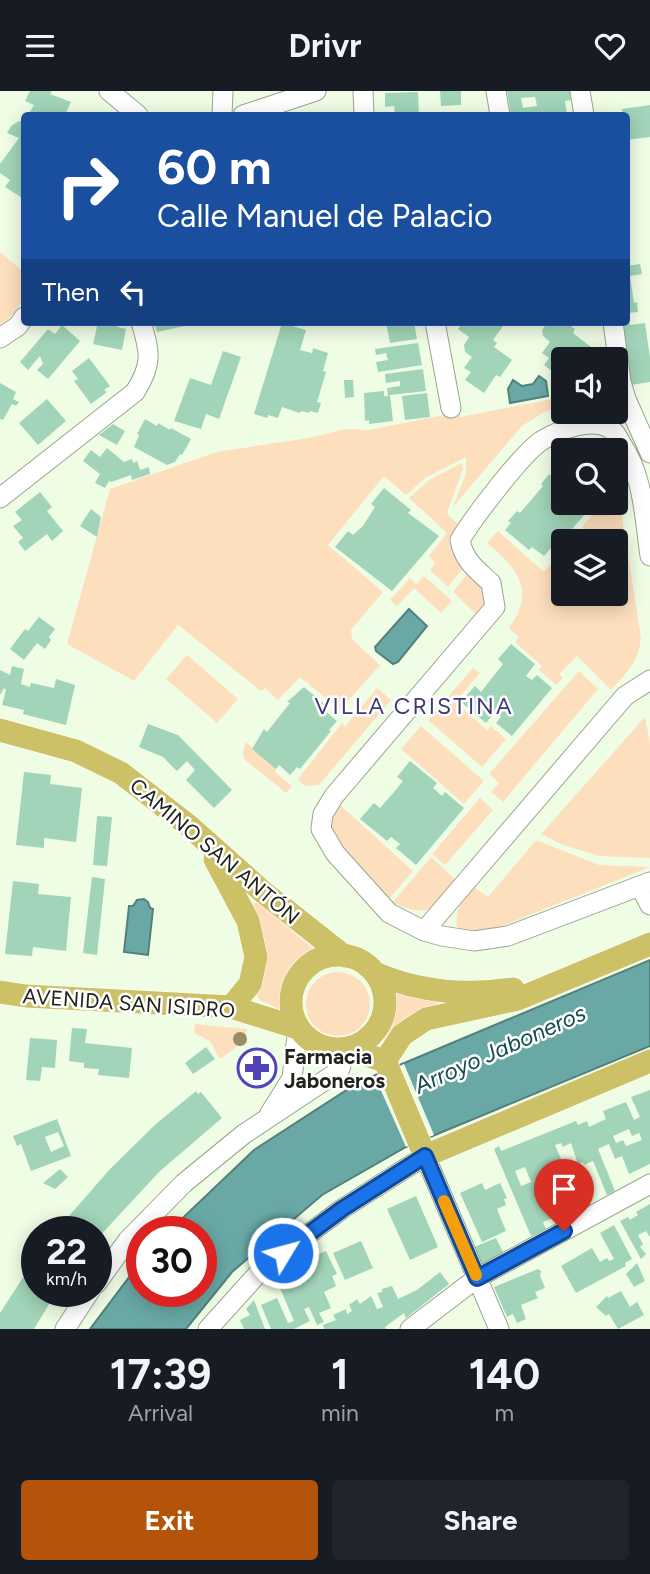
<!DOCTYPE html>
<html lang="en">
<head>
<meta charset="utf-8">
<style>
	:root { --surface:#171b24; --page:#20242c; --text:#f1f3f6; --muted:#9ea1a6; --accent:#b45309 }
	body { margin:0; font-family:Figtree,sans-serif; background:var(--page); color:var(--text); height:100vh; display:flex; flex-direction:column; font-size:26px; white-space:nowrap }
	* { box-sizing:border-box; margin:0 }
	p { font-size:23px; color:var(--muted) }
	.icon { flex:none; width:38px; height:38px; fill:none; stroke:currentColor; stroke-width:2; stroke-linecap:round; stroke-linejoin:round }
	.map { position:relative; height:1238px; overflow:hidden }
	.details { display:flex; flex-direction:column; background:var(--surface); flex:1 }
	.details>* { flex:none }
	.banner { position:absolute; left:21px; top:21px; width:609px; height:214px; border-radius:7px; box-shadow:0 4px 18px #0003; background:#1a4fa0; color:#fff; overflow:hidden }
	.buttons { position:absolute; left:551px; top:256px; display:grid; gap:14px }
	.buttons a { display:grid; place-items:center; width:77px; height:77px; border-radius:7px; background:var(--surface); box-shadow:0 4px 18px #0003; font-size:35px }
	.speed { position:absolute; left:21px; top:1125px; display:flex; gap:14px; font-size:35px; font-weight:700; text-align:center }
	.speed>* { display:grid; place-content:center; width:91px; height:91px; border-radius:50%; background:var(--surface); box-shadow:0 4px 18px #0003; line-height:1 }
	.speed small { font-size:18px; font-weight:400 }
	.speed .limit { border:10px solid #d22; background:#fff; color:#111 }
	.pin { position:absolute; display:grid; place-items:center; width:60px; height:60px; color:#fff; margin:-72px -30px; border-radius:50% 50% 50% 0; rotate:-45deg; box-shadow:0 0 7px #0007 }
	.pin .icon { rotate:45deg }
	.me { position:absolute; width:77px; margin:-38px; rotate:53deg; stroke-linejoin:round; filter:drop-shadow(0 0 5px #0008) }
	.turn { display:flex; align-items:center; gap:24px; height:147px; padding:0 21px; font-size:32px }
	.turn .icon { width:91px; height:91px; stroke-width:2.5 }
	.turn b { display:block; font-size:49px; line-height:60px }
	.then { display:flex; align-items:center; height:66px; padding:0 21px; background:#0003; gap:14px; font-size:26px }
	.eta { display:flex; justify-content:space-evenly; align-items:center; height:119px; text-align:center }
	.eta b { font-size:42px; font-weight:700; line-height:49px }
	.primary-button { display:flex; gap:14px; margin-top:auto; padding:14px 21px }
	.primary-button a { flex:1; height:80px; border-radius:7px; background:var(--accent); color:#fff; font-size:28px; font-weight:700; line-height:80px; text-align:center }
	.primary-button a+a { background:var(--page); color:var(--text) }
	header { display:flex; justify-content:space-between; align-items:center; height:91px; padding:0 21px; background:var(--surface); font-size:32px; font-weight:700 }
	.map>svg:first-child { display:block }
	.green { fill:#fddfbd }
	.water { fill:#69a8a5; stroke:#53807c; stroke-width:2 }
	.pier { fill:#f0fde5 }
	.building { fill:#a1d4b8; fill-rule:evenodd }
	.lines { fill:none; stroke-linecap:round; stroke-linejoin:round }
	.minor-casing { stroke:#99a58f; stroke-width:21 }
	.major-casing { stroke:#fff; stroke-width:24 }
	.minor { stroke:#fff; stroke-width:19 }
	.major { stroke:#cdc167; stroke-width:23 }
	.tree { fill:#998c67 }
	.route-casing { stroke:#114b97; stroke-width:18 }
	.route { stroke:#1a73e8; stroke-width:12 }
	.slow { stroke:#f59e0b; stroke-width:12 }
	.labels { text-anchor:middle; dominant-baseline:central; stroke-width:5; stroke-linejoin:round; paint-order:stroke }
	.street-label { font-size:21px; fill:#20241c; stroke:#fff }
	.poi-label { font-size:21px; font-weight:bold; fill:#20241c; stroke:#fff; text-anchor:start }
	.neighbourhood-label { font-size:23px; letter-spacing:2px; fill:#3d3a76; stroke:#fff }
	.water-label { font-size:23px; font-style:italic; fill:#134c4a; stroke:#fff }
</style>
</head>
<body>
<header><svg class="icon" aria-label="menu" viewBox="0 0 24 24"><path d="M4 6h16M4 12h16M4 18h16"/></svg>Drivr<svg class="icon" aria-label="heart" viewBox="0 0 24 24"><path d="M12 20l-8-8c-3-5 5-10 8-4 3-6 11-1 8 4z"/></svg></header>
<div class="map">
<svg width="650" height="1238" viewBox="0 0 650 1238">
	<rect width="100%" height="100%" fill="#f0fde5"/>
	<path class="green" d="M0 161 24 181C24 208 23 217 0 234Z
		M563 306V315L544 321 522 335 453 416 466 382V366L425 387 406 404 384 385 328 454 383 501 351 539 352 548 380 574 340 619 300 586 278 609 265 597 261 600 178 534 134 590 67 553 110 398 217 361 309 347 346 338 369 339 459 321 460 326Z
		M462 372 463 378 448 419V424L458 433C448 450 453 462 464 476L448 496 430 479 435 472 429 465 447 442 409 407 429 389Z
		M616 392 618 399 627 458 616 455V450H597L582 436 603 411H616Z
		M498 440 544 481 563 458 564 502H616V464L629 470 641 547C638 572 627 581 611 599L577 565 559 583 563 587 556 594 539 579 542 575 515 551 519 546 509 537C536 500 518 478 487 452Z
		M469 480 483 490 488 509 476 523 453 501Z
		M424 485 452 510 441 522 414 497 397 515 390 509 410 487 416 493Z
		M187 564 238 608 217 632 166 588Z
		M473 577 480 582 455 611 487 639 491 635 506 648 482 676 428 629Z
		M579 580 598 598 503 711 491 701 499 692 489 683Z
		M377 597 391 609 319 694 305 695 298 688 342 632 345 636Z
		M645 626 650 652V767L599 765 561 753 541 743Z
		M421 635 484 690 464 713 401 658Z
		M246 651 276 678 275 681 292 695 286 702 244 668 243 660Z
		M480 707 493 719 445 774 432 763Z
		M340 714 413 780 387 810 335 751C328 736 330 727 340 714Z
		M536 749 599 774 650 776 484 842 458 839C452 820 463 810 474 796L488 806Z
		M431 766 456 789C432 820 431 827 392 812Z
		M257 811 315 859 314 865C296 878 287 892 284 915L278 918 260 909 253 898 250 815Z
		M306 913a32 32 0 1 1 64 0a32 32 0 1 1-64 0Z
		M400 901 436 909 439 917 383 953C393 936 397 922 396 902Z
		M195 933 247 938 245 950 220 968 210 950 194 942Z"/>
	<path class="water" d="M539 285 546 290 548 305 510 312 508 298 513 289 522 295 533 293Z
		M409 518 427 535 398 571 393 573 376 560 375 556Z
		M144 808 148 811 150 817 153 818 148 864 124 861 129 815H133L137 809Z
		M650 869V955L406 1056 322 1104 232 1181 186 1238H90L142 1169V1200H201V1141H168L254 1059 359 991Z"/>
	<path class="pier" d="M404 973 434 1044 406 1056 375 986Z"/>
	<path class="building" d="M30 0H52L50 3 71 11 65 24H28L34 14 25 10Z
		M440 0H461V14L441 15Z
		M507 0H570L571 9 565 10 567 24H511ZM535 6 537 15 523 17 521 7Z
		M418 1 419 24H395L394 15 385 16V2Z
		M650 14V46L626 49V24H623L622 18Z
		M19 30 24 32V108L5 96 10 89 0 82V73L19 47 7 42 11 35Z
		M640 173 642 183 630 185 634 212 637 211 638 221 628 222 630 234 645 232 650 267V291L631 294 622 231H626V175Z
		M98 231H118V236L126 238 122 259 93 253Z
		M159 231H188L189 234 157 241 155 234 160 233Z
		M386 231H414L417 248 390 252Z
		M463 231H506L493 249 497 252 494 256 512 269 500 286 496 284 484 302 465 289 471 281 464 277 472 266 465 261 464 254 469 246 458 238Z
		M548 231H574L571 235 575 238 573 242 591 256 583 268H564L562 288 544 274 549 267 542 262 550 251 543 245 542 239Z
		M282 232 306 239 300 259 312 262 313 257 328 262 323 280 326 281 317 311 321 312 318 322 310 320 309 322 301 320 300 322 282 316 278 327 268 324 267 327 254 323Z
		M62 234 80 250 48 288 37 279 43 273 40 265 28 279 20 271 48 238 55 243Z
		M418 252 422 274 378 281 376 271 388 269 386 262 376 264 375 258Z
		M223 260 241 266 219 328 206 323 201 338 174 330 190 287 211 294Z
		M89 267 110 295 104 299 107 301 91 313 74 290 78 288 72 280Z
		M423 278 426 300 390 304 393 330 369 333V329L365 330 364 302 384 300V305H388L387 297 400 295V290L386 292 385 283Z
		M344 289H353L354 306 345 307Z
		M0 292 16 301 13 308 19 311 16 315 12 313 3 329 0 328Z
		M427 302 430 326 405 329 402 305Z
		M47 308 66 330 38 354 19 332Z
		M145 328 157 335 158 332 170 339 171 337 191 348 182 364 180 363 175 371 167 374 134 356 139 344 137 343Z
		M113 333 125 340 117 354 99 344Z
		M107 357 124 371 132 368 133 372 137 370 140 379 149 376 150 383 132 389 131 384 111 391 109 390 105 397 95 392 100 383 83 370 91 359 100 366Z
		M557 378 564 383V411H589L582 420 585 423 554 459 551 457 544 465 532 456 529 459 505 439 511 432 508 430 517 420 520 422 543 395 541 393 549 383 551 385Z
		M384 397 411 419 408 422 439 445 392 500 335 456 348 440 353 444 363 435 375 416 371 413Z
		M40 401 52 416 47 420 63 440 52 450 47 443 25 460 18 451 23 447 13 435 22 429 15 421Z
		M91 418 101 426 97 446 80 435Z
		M39 526 55 538 49 546 51 549 45 558 37 552 24 569 10 558 25 538 28 540Z
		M511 553 535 573 526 585 532 589 537 584 552 597 512 645 496 632 501 626 495 621 486 632 461 611 475 595 481 601 503 573 498 568Z
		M12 575 24 578 21 593 30 596 31 592 54 597 56 588 75 594 66 634 23 623 24 619 2 614 6 599 4 597 0 604V579L10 584Z
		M304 596 328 616 325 620 337 630 329 639 331 640 300 678 297 676 290 684 279 674 276 678 252 658 264 638 267 641 290 612 287 611Z
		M148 633 178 644 232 699 214 717 186 689 195 679 187 670 177 680 163 666 139 656Z
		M410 670 437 692 433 697 442 705 445 701 464 717 416 774 396 757 400 753 391 746 387 750 360 728 374 712 380 717 394 701 403 690 397 686Z
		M24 681 51 684 50 693 82 697 76 751 44 747V757L16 754Z
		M97 725 112 726 107 775 93 774Z
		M92 786 105 788 97 864 83 862Z
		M13 790 39 793 38 803 71 806 66 860 33 856 32 865 5 863Z
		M72 937 87 938 85 952 132 957 129 987 98 984 99 978 84 977V972L69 970Z
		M30 947 57 949 55 977 42 976 40 990 26 989Z
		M206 956 215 968 193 983 185 972Z
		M650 999V1073L629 1083 622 1065 615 1068 609 1053 598 1058 615 1100 607 1104 593 1070 584 1074 583 1071 578 1073 571 1052 563 1056 561 1052 555 1054 565 1077 538 1088 553 1121 559 1118 563 1128 557 1131 555 1126 545 1130 543 1132 546 1138 531 1145 494 1058 499 1055 501 1060 576 1030 578 1034 587 1030 589 1036 606 1028 603 1020 626 1011 634 1029 640 1026 631 1006ZM629 1038 632 1045 639 1042 642 1049 626 1055 623 1049 616 1052 613 1045ZM525 1076 531 1091 521 1095 515 1080Z
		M196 1000 198 1003 201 1001 222 1027 160 1080 96 1149V1141H55L110 1078 156 1033Z
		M57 1028 71 1065 31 1080 21 1053 17 1055 13 1045ZM58 1041 64 1055 51 1061 45 1046Z
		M60 1078 68 1086 55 1098 43 1092Z
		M482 1092 485 1099 500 1092 507 1107 504 1108 506 1114 497 1118 506 1140 482 1151 460 1102Z
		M416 1105 438 1156 410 1169 387 1118Z
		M568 1109 575 1122 565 1127 558 1114Z
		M650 1113V1146L646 1140 638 1144 643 1153 640 1156 646 1163 641 1168 620 1130 628 1126 630 1129 638 1124 636 1121Z
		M614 1134 632 1168 625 1172 626 1175 576 1202 561 1175 592 1157 600 1171 607 1167 609 1170 614 1168 600 1142Z
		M496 1147 503 1161 482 1173 474 1156Z
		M361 1150 373 1177 345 1189 333 1162Z
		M326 1160 337 1183 332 1185 336 1195 324 1201 331 1217 319 1222 324 1231 317 1234 309 1216 304 1218 310 1230 294 1238H271L261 1214 277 1207 288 1232 294 1230 277 1190 303 1180 301 1175 310 1171 309 1167Z
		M37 1165V1200H57L34 1238H0V1222Z
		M637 1172 645 1190 634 1196 626 1183Z
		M538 1178 541 1180 540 1185 545 1197 535 1201 538 1207 521 1214 526 1228 517 1232 513 1223 507 1226 494 1196Z
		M440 1181 449 1193 406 1227 404 1222 385 1236 386 1238H324L323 1234 336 1229 333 1224 346 1218 347 1223 352 1220 349 1214 357 1208 360 1213 371 1205 377 1218 383 1216 377 1202 382 1201V1198L392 1195 398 1208 417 1199Z
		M621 1200 630 1216 637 1211 644 1224 618 1238 609 1223 606 1225 596 1216 607 1205 608 1207Z
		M254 1209 265 1238H244L240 1229 250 1224 246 1218Z"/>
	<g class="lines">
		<defs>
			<path id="minor" d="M109 0 138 24
				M363 0 364 24
				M496 0 500 24
				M580 0 584 24
				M222 24 223 0
				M243 24 316 0
				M435 231 451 317
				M613 231 621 291 626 308 650 362
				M0 247 18 235 24 226
				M0 407 135 301C153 273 150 261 141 231
				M650 465C644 424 644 387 621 352 619 348 616 342 612 339 592 325 559 339 541 350 521 364 473 427 460 449 464 470 476 478 491 492L495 516 334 705 323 723 321 738 335 762 389 822 424 840 442 845 474 850 508 845 650 791
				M640 795 650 814
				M424 840 625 605 650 589
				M270 1022 292 987 298 937
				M96 1193 128 1149 184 1092 244 1043 339 980 347 958
				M65 1238 90 1200
				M208 1238 263 1177 342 1118 425 1065 499 1238
				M410 1238 477 1187 650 1093"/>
			<path id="major" d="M0 639 76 660 121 682 189 735 263 801 344 865
				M215 768 248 830 256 866 250 893 231 916
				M291 911a47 47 0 1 1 94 0a47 47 0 1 1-94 0Z
				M375 882C419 901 466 905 513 898
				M0 901 26 905 231 916 298 937
				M347 958 385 970 425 1065 650 970
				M385 970 402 944 426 928 518 908 650 853"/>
		</defs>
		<use href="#minor" class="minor-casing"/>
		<use href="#major" class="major-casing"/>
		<use href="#minor" class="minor"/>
		<use href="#major" class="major"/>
	</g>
	<circle class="tree" cx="240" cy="948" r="7"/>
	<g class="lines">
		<defs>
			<path id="route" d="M283 1162 342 1118 425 1065 477 1187 564 1140"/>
		</defs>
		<use href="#route" class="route-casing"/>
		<use href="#route" class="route"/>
		<path class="slow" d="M444 1110 476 1184"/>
	</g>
	<defs>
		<symbol id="pharmacy-ring" viewBox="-11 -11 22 22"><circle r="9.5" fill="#fff" stroke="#5243ba" stroke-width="1.5"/><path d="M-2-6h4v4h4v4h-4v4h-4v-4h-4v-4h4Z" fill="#5243ba"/></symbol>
	</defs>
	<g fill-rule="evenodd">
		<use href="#pharmacy-ring" x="235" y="955" width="44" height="44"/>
	</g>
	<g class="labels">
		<g class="street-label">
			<text transform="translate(215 760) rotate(40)">CAMINO SAN ANTÓN</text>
			<text transform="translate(129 912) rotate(4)">AVENIDA SAN ISIDRO</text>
		</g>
		<g class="poi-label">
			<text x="284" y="965">Farmacia<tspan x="284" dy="24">Jaboneros</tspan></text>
		</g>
		<g class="neighbourhood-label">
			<text x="414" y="615">VILLA CRISTINA</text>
		</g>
		<g class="water-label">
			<text transform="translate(500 958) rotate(-24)">Arroyo Jaboneros</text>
		</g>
	</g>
</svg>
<div class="buttons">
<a><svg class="icon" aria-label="sound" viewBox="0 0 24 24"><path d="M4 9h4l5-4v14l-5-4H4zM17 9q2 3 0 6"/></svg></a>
<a><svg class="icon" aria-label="search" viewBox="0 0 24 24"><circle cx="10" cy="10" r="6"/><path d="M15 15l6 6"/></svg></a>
<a><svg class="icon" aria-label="layers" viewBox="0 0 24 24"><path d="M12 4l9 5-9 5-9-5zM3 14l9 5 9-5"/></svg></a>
</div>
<div class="speed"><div>22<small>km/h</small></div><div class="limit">30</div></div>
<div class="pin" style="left:564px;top:1140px;background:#d93025"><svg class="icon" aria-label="arrive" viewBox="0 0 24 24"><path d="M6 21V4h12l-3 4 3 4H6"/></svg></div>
<svg class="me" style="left:283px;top:1162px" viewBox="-20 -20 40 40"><circle r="17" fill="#1a73e8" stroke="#fff" stroke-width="3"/><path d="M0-11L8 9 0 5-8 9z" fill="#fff"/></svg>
<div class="banner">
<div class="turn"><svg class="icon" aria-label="right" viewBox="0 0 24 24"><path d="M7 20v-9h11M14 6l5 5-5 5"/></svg><div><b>60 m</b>Calle Manuel de Palacio</div></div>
<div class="then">Then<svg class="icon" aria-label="left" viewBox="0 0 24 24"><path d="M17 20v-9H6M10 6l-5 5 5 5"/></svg></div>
</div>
</div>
<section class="details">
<div class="eta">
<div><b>17:39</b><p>Arrival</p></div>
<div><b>1</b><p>min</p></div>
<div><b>140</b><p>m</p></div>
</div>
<div class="primary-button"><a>Exit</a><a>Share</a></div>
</section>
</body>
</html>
